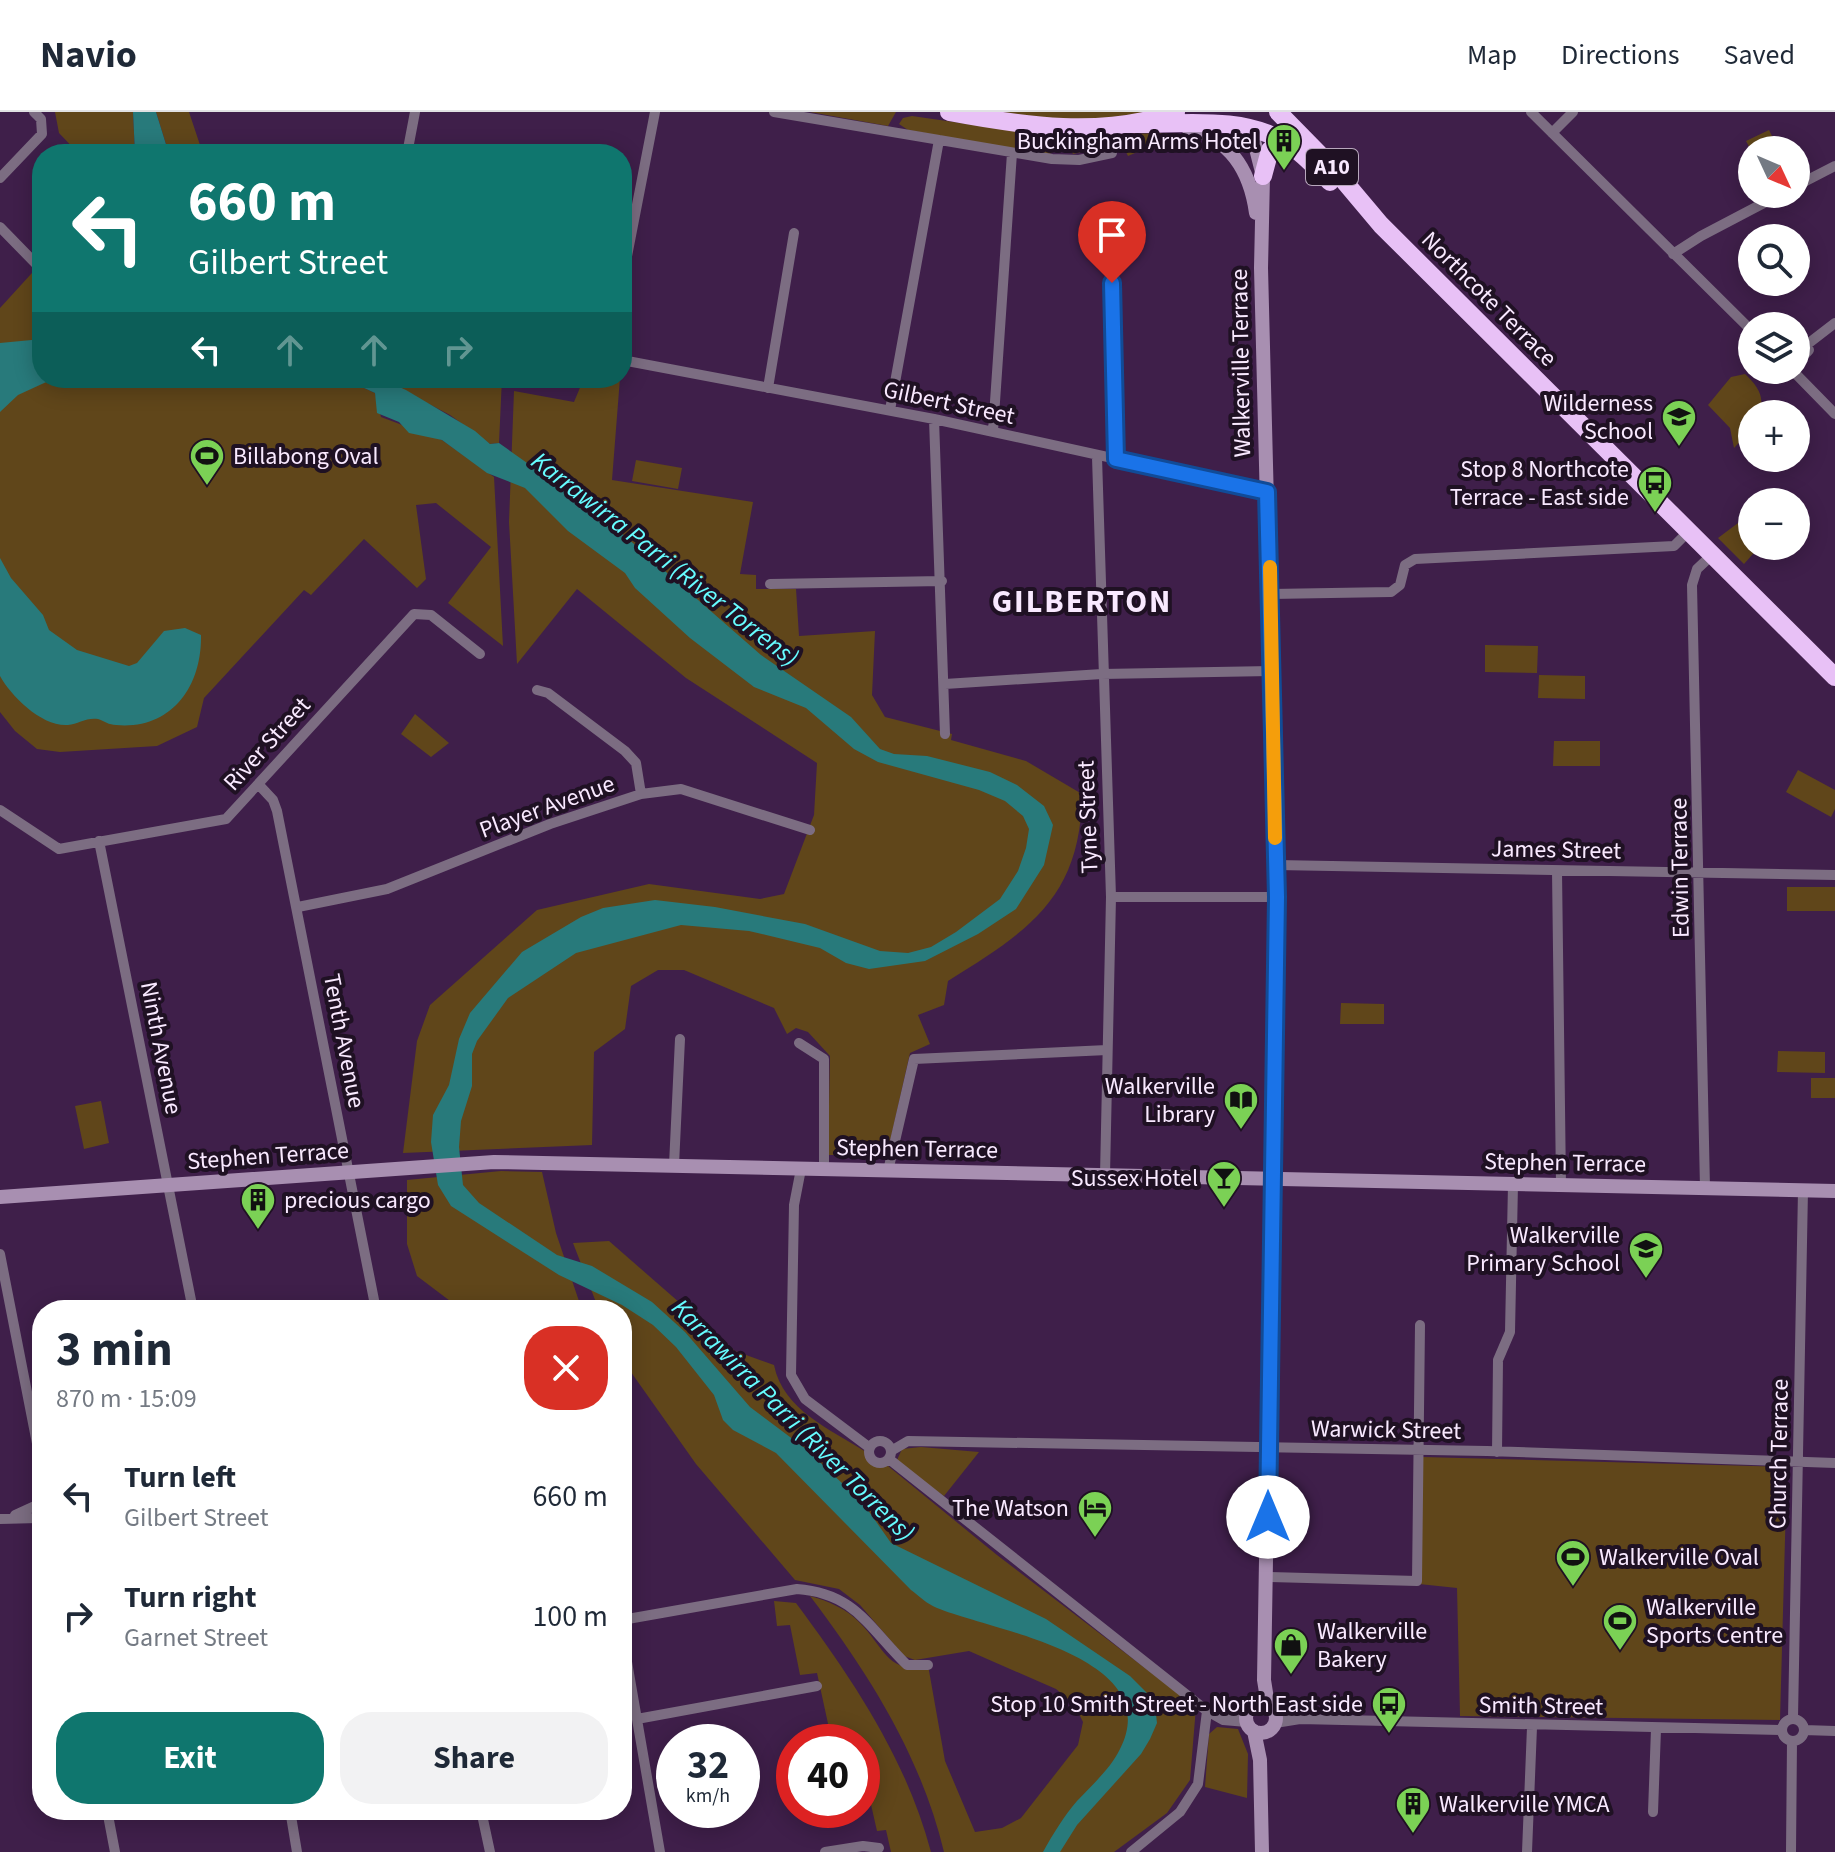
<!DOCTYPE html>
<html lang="en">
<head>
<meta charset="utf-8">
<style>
	:root { --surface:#fff; --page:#f2f2f3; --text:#1f2937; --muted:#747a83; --line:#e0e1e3; --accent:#0f766e }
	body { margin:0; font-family:"Source Sans 3",sans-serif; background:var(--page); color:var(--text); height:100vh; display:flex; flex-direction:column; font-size:30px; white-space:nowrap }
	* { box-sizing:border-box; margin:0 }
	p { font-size:26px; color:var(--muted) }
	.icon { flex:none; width:44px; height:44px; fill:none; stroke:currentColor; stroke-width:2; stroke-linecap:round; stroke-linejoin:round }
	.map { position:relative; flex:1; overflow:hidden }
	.drawer { position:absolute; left:32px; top:1188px; width:600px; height:520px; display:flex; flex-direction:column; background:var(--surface); border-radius:32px; box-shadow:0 4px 20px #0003 }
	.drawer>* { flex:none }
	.top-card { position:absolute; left:32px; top:32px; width:600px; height:244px; border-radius:32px; box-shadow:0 4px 20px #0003; background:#0f766e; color:#fff; overflow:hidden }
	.needle { width:52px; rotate:134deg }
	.buttons { position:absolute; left:1738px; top:24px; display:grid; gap:16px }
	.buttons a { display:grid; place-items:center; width:72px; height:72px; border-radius:50%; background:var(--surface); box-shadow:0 4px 20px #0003; font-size:40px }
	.speed { position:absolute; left:656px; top:1612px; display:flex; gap:16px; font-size:40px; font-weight:700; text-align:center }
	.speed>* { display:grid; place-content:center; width:104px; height:104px; border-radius:50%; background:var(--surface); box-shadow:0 4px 20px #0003; line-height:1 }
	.speed small { font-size:20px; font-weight:400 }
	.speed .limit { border:12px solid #d22; background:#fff; color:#111 }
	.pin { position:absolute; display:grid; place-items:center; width:68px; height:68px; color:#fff; margin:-82px -34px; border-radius:50% 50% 50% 0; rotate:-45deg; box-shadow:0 0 8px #0007 }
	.pin .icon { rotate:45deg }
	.me { position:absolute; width:88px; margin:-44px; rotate:0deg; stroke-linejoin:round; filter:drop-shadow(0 0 6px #0008) }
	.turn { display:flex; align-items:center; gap:28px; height:168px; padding:0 24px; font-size:36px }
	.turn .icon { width:104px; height:104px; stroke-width:2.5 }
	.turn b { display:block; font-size:56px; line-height:68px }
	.lanes { display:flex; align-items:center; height:76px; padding:0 24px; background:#0003; justify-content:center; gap:40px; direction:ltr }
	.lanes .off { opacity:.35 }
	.round { display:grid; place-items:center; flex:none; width:84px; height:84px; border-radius:32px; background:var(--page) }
	.overview { display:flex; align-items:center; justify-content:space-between; height:136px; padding:0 24px }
	h1 { font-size:48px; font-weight:700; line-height:60px }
	.button { display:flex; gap:16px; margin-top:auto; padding:16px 24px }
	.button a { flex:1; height:92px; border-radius:32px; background:var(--accent); color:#fff; font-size:32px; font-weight:700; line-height:92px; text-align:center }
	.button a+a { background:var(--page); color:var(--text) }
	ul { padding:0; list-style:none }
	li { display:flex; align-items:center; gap:24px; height:120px; padding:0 24px }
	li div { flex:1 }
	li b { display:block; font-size:30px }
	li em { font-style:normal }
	header { display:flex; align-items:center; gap:48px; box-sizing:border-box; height:112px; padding:0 40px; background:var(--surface); border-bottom:2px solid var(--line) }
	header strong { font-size:38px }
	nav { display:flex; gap:44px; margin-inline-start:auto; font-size:28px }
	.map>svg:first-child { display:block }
	.green { fill:#60461a }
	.water { fill:#287a7b }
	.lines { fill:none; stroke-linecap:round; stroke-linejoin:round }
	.street { stroke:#7c6d82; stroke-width:10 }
	.secondary { stroke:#a88fb1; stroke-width:14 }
	.highway { stroke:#e8c1f6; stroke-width:18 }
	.route-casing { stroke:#114b97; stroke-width:20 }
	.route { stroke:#1a73e8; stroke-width:14 }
	.slow { stroke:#f59e0b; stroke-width:14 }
	.labels { text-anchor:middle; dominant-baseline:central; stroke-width:8; stroke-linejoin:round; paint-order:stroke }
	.shield { fill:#1f1123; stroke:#b8a8bd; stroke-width:2 }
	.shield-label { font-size:22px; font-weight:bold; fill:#f9e9ff }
	.poi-label { font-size:24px; fill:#f9e9ff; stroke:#1f1123; text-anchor:end }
	.street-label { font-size:24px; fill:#f9e9ff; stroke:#1f1123 }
	.water-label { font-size:26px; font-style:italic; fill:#66fcff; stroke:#1f1123 }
	.district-label { font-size:32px; font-weight:bold; letter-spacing:2px; fill:#f9e9ff; stroke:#1f1123 }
</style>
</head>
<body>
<header>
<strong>Navio</strong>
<nav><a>Map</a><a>Directions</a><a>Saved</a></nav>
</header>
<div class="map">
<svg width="1835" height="1740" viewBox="0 0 1835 1740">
	<rect width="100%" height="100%" fill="#3f1f4a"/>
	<path class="green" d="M55 0H133L135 42H79L59 21Z
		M156 0H189L203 42H169Z
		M810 0H896L888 14Z
		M999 0H1151L1077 10Z
		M912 4 1050 24 1059 36 1048 43 908 18 899 12 903 6Z
		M1769 18 1779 38 1752 40 1746 29Z
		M1174 21 1175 24 1128 44 1121 30 1073 42 1066 28 1068 23Z
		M42 150V266H342L375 281 381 305 442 328 494 365 503 534 448 491 491 435 436 391 416 393 426 467 417 476 364 427 311 483 304 478 204 586 197 615 157 634 60 640 37 637 15 619 0 600V196Z
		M1745 262C1757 273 1766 285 1759 302H1752V317L1734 336 1730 316 1708 293 1731 265Z
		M379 266H502L499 331 490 332 450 303Z
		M584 266H620L612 368 753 390 740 462 756 463V477H796L799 524 875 519 872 583 885 605 952 622 951 628 1026 649 1082 682C1081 786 1028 819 948 869L944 893 918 903 930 932 910 941 887 1043H828L830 944 808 920 796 916 787 922 774 896 684 858H658L631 874 625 917 594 940 592 1033 403 1041 417 929 430 893 537 798 649 772 760 787 784 782 814 703 817 651 686 566 577 477 517 552 509 410 514 279 574 290Z
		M636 348 682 356 678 377 632 369Z
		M1750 402 1752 434H1760L1744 452 1718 426Z
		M1485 533 1538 534 1537 561 1485 560Z
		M1539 563 1585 564V587L1538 586Z
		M415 602 449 631 431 645 401 622Z
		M1554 629H1600V654H1553Z
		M1798 658 1835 678V697L1831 705 1786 680Z
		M1787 775H1835V799H1787Z
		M1341 891 1384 892V912H1340Z
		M1778 939 1825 940V961L1777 960Z
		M1811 966H1835V986H1811Z
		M101 989 109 1031 84 1037 75 994Z
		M501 1059 542 1060 556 1121 582 1198H462L417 1164 407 1132V1068Z
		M609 1129 735 1239 774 1253C783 1298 830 1317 866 1340L874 1353 888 1354 997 1443 1196 1595 1190 1668 1167 1701 1114 1740H944C921 1644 869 1562 810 1484 828 1489 847 1497 860 1511 885 1536 887 1563 928 1553L945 1649 975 1720 1002 1716 1021 1706 1078 1633 1083 1610 1074 1592 1056 1577 969 1539 915 1548 904 1544 860 1493 839 1477 795 1468 696 1352 633 1263 622 1244V1198H599L573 1131Z
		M921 1335 979 1340 944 1384 901 1355 897 1348 902 1337Z
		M1423 1345 1787 1355 1780 1608 1460 1604 1457 1476 1419 1472Z
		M774 1489 796 1491C853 1568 906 1646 931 1740H891L886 1718 877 1719 862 1653V1630H832L817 1561 800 1563 790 1513 777 1514Z
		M1217 1615 1238 1617 1248 1642 1247 1686 1205 1675 1209 1622Z"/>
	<path class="water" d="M133 0H156L169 42H135Z
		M42 227V266H55L18 283 0 300V231Z
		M342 266H379L406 278 475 319 490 332 499 331 602 404 761 543 851 605 880 637 894 642 927 644 990 660 1017 673 1044 694 1053 713 1044 753 1016 797 978 822 925 849 869 857 846 851 820 836 749 819 681 813 576 841 508 886 477 929 472 942V974L461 1009 459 1035 463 1073 479 1091 557 1143 592 1154 652 1190 685 1220 750 1295 806 1337 863 1391 891 1431 1046 1507 1130 1564 1146 1580 1155 1594 1157 1611 1150 1627 1141 1642 1077 1713 1060 1740H1043C1053 1722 1064 1704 1077 1689 1092 1673 1111 1656 1120 1637 1167 1544 990 1518 937 1496 927 1492 919 1484 911 1478L776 1341 733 1318 723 1308 714 1283 676 1235 653 1213 622 1193 559 1163 451 1094 438 1073 431 1030 433 1003 449 973 459 927 470 901 522 840 581 805 603 796 655 788 715 795 805 812 880 839 908 841 931 835 956 820 1000 787 1018 759 1026 736 1029 717 1023 704 1005 689 979 678 878 650 854 637 806 596 754 575 690 526 635 476 625 461 568 419 525 376 487 361 442 328 409 321 399 310 377 301 375 281Z
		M0 446 11 466 43 503 49 518 77 538 129 554 137 551 164 519 185 516 201 523C202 575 171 618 116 613 109 613 104 609 98 607 87 605 78 612 68 613 42 615 11 584 0 564Z"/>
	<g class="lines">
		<path class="street" d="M774 0 1052 47 1079 48 1112 41
			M1531 0 1752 219
			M1552 21 1573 0
			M269 42V38
			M407 42 415 0
			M0 66 42 22 41 7 34 0
			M1796 74 1835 54
			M0 115 38 154
			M1112 141 1116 347
			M1673 142 1701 124 1781 82
			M622 170 655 0
			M1796 241 1835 211
			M622 248 934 307 1267 380
			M1796 252 1809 238
			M1792 258 1835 302
			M768 276 794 121
			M890 298 939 28
			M934 307 945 622
			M993 319 1012 41
			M1097 345 1111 785 1105 1063
			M770 472 942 469
			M1271 482 1391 480 1400 473 1405 453 1415 447 1674 434 1689 419
			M945 572 1102 562 1271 559
			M537 578 548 581 625 639 636 651 641 682
			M259 673 273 688 277 699 376 1198
			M0 698 59 737 226 707 414 502 431 503 480 542
			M99 729 193 1198
			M1276 753 1835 763
			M1557 759 1561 1073
			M1111 785H1277
			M298 795 387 777 550 712 641 682 681 677 810 718
			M799 931 824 947V1057
			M674 1053 680 927
			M801 1057 794 1093 791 1263 805 1287 870 1336
			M888 1059 914 947 1107 938
			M1705 1076 1692 473 1697 457 1713 442
			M0 1142 42 1357V1377
			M869 1340a11 11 0 1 1 22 0a11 11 0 1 1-22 0Z
			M891 1339 908 1329 1487 1339 1835 1351
			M1497 1340 1498 1248 1510 1220 1513 1072
			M889 1347 1207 1599 1223 1608 1247 1610
			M15 1403 39 1392
			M0 1407 39 1406
			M1266 1465 1417 1469 1420 1213
			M622 1508 797 1477C855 1481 869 1516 907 1553H928
			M622 1521 660 1740
			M1275 1600 1294 1606
			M1229 1606 1248 1600
			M1793 1606 1803 1078
			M1782 1618a11 11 0 1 1 22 0a11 11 0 1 1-22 0Z
			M637 1607 817 1574
			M1275 1611 1300 1607 1781 1618
			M1804 1618 1835 1619
			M107 1698 115 1740
			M290 1698 297 1740
			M481 1698 490 1740
			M1653 1700 1656 1617
			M825 1740 863 1734 879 1736
			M1131 1740 1180 1700 1198 1672 1207 1599
			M1527 1740 1532 1615
			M1791 1740 1792 1629"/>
		<path class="secondary" d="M1187 15C1230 27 1250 58 1256 101
			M1251 17 1263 64 1261 156 1277 785 1264 1568 1268 1593
			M0 1085 494 1050 1835 1079
			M1246 1606a15 15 0 1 1 30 0a15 15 0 1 1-30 0Z
			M1254 1619 1260 1648 1262 1740"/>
		<path class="highway" d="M949 0C1023 14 1103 26 1176 0
			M1278 0 1333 56 1381 113 1835 565
			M1128 12C1179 13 1243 2 1288 32 1304 42 1317 57 1330 70
			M1263 64 1270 38 1289 32"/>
	</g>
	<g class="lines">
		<defs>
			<path id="route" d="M1112 171 1116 347 1267 380 1277 785 1268 1405"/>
		</defs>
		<use href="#route" class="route-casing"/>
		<use href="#route" class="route"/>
		<path class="slow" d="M1270 455 1275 726"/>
	</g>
	<defs>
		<symbol id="building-pin" viewBox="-11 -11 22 30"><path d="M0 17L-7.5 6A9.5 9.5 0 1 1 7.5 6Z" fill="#7bd155" stroke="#1f1123"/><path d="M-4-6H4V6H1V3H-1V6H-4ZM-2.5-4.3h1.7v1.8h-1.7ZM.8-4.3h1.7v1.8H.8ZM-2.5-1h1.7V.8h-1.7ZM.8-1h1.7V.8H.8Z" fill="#111"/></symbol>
		<symbol id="school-pin" viewBox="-11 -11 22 30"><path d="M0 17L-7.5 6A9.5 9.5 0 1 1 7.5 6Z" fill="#7bd155" stroke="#1f1123"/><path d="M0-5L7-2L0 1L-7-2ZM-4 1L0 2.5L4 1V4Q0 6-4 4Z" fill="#111"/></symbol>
		<symbol id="stadium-pin" viewBox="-11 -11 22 30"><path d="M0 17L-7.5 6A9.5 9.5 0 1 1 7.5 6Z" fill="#7bd155" stroke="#1f1123"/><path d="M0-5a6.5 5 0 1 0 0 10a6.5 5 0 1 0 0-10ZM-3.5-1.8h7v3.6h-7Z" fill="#111"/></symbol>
		<symbol id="bus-pin" viewBox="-11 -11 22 30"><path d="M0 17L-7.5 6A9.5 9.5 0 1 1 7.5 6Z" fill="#7bd155" stroke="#1f1123"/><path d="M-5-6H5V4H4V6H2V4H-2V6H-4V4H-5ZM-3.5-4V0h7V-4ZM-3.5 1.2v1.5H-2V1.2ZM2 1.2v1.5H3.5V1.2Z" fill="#111"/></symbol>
		<symbol id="library-pin" viewBox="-11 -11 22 30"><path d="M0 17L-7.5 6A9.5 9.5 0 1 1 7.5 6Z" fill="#7bd155" stroke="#1f1123"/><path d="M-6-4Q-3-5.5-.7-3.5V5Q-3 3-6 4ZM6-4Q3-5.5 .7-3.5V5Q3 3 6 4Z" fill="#111"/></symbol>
		<symbol id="bar-pin" viewBox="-11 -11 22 30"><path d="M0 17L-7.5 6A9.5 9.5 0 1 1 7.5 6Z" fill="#7bd155" stroke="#1f1123"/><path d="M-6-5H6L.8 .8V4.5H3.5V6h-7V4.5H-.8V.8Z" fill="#111"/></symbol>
		<symbol id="hotel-pin" viewBox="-11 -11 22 30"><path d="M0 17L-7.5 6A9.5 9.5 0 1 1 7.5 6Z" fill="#7bd155" stroke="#1f1123"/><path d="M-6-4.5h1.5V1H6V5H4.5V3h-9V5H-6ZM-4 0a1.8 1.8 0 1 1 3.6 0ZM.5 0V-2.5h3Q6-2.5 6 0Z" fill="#111"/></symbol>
		<symbol id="shop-pin" viewBox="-11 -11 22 30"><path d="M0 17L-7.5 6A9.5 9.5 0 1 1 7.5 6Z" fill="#7bd155" stroke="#1f1123"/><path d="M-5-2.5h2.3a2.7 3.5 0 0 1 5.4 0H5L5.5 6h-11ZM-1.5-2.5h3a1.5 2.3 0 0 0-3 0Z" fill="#111"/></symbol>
	</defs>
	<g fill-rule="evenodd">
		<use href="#building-pin" x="1264" y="9" width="40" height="54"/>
		<use href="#school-pin" x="1659" y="285" width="40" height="54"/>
		<use href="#stadium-pin" x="187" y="324" width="40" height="54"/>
		<use href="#bus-pin" x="1635" y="351" width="40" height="54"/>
		<use href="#library-pin" x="1221" y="968" width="40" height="54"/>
		<use href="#bar-pin" x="1204" y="1046" width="40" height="54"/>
		<use href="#building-pin" x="238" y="1068" width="40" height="54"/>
		<use href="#school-pin" x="1626" y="1117" width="40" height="54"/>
		<use href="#hotel-pin" x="1075" y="1376" width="40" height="54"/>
		<use href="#stadium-pin" x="1553" y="1425" width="40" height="54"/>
		<use href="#stadium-pin" x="1600" y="1489" width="40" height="54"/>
		<use href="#shop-pin" x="1271" y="1513" width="40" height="54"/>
		<use href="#bus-pin" x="1369" y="1572" width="40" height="54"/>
		<use href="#building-pin" x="1393" y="1672" width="40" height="54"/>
	</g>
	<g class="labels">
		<rect class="shield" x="1306" y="37" width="52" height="36" rx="6"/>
		<g class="shield-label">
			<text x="1332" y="55">A10</text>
		</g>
		<g class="poi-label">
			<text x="1258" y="29">Buckingham Arms Hotel</text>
			<text x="1653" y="291">Wilderness<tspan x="1653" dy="28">School</tspan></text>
			<text x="233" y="344" text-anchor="start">Billabong Oval</text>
			<text x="1629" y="357">Stop 8 Northcote<tspan x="1629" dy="28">Terrace - East side</tspan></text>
			<text x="1215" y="974">Walkerville<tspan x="1215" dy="28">Library</tspan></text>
			<text x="1198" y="1066">Sussex Hotel</text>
			<text x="284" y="1088" text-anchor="start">precious cargo</text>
			<text x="1620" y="1123">Walkerville<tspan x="1620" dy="28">Primary School</tspan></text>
			<text x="1069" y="1396">The Watson</text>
			<text x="1599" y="1445" text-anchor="start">Walkerville Oval</text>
			<text x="1646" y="1495" text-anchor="start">Walkerville<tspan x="1646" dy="28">Sports Centre</tspan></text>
			<text x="1317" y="1519" text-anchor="start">Walkerville<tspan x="1317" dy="28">Bakery</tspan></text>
			<text x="1363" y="1592">Stop 10 Smith Street - North East side</text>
			<text x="1439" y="1692" text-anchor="start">Walkerville YMCA</text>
		</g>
		<g class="street-label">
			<text transform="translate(1489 187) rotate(45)">Northcote Terrace</text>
			<text transform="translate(1241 251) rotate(-91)">Walkerville Terrace</text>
			<text transform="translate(949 291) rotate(12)">Gilbert Street</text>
			<text transform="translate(267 632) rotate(-48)">River Street</text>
			<text transform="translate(547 695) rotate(-20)">Player Avenue</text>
			<text transform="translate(1088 705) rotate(-92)">Tyne Street</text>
			<text transform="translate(1556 738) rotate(1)">James Street</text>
			<text transform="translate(1680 756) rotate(-91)">Edwin Terrace</text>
			<text transform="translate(344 929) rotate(79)">Tenth Avenue</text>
			<text transform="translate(161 936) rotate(79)">Ninth Avenue</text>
			<text transform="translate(917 1037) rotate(1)">Stephen Terrace</text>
			<text transform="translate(268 1044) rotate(-4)">Stephen Terrace</text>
			<text transform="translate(1565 1051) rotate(1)">Stephen Terrace</text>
			<text transform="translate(1386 1318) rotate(1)">Warwick Street</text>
			<text transform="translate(1779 1342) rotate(-89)">Church Terrace</text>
			<text transform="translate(1541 1594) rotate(1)">Smith Street</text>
		</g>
		<g class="water-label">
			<text transform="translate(665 447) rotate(38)">Karrawirra Parri (River Torrens)</text>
			<text transform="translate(793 1308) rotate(45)">Karrawirra Parri (River Torrens)</text>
		</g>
		<g class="district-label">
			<text x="1082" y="490">GILBERTON</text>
		</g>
	</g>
</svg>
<div class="buttons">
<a><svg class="needle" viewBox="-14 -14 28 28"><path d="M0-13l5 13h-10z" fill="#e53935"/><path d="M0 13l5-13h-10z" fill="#747a83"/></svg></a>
<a><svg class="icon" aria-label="search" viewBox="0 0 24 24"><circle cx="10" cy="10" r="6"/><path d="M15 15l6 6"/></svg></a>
<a><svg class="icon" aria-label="layers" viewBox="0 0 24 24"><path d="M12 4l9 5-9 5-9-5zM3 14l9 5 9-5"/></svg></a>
<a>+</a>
<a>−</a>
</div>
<div class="speed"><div>32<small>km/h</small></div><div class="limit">40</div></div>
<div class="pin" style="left:1112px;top:171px;background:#d93025"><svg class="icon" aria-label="arrive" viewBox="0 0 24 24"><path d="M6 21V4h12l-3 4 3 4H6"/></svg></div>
<svg class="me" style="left:1268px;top:1405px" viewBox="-20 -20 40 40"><circle r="19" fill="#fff"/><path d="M0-13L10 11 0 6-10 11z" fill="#1a73e8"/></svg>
<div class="top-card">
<div class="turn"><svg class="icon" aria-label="left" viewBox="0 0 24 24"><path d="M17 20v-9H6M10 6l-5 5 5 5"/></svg><div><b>660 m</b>Gilbert Street</div></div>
<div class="lanes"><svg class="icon" aria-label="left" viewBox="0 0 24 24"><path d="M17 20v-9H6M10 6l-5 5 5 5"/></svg><svg class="icon off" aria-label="ahead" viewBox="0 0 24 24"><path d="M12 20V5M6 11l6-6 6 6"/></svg><svg class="icon off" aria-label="ahead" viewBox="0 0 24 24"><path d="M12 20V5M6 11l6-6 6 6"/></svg><svg class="icon off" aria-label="right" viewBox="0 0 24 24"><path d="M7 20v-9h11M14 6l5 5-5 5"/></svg></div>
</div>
<section class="drawer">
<div class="overview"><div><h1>3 min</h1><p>870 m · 15:09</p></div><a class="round" style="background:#d93025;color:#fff"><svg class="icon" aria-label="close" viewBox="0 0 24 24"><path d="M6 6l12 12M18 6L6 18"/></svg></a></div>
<ul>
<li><svg class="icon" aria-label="left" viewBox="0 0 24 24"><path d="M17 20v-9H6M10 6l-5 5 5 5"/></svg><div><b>Turn left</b><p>Gilbert Street</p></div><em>660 m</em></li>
<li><svg class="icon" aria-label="right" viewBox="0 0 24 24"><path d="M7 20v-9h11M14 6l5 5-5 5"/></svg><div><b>Turn right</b><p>Garnet Street</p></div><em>100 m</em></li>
</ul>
<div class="button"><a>Exit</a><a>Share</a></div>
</section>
</div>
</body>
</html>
